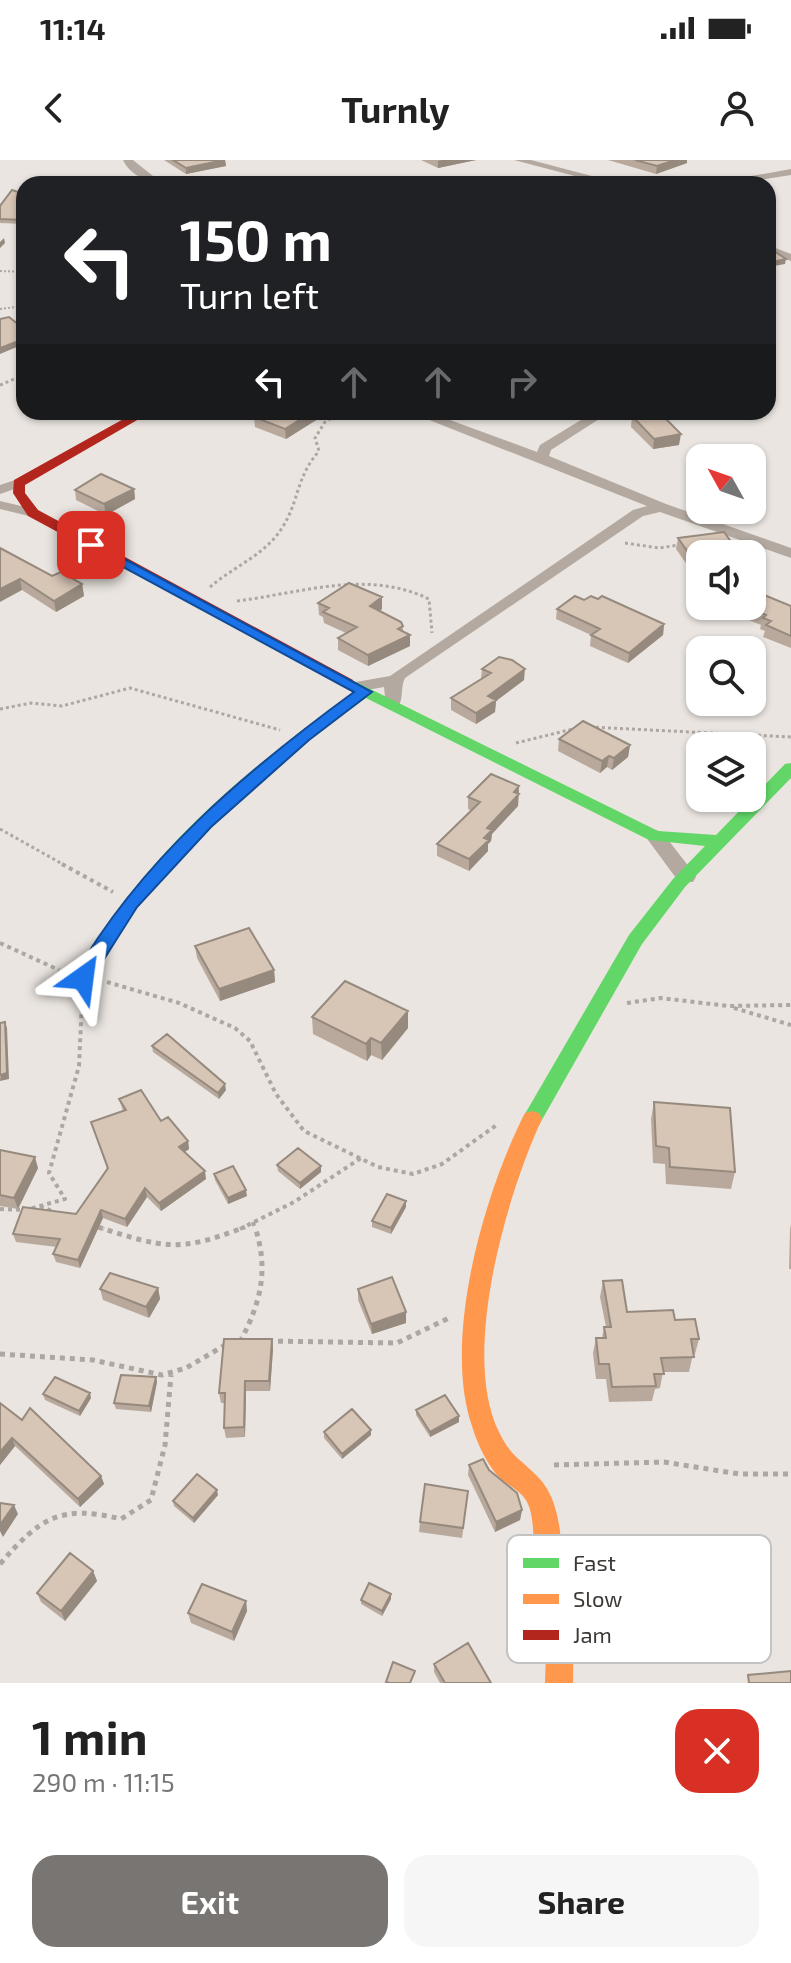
<!DOCTYPE html>
<html lang="en">
<head>
<meta charset="utf-8">
<style>
	:root { --surface:#fff; --page:#f6f6f6; --text:#222; --muted:#767676; --accent:#797572 }
	body { margin:0; font-family:"Exo 2",sans-serif; background:var(--page); color:var(--text); height:100vh; display:flex; flex-direction:column; font-size:30px; white-space:nowrap }
	* { box-sizing:border-box; margin:0 }
	p { font-size:26px; color:var(--muted) }
	.icon { flex:none; width:44px; height:44px; fill:none; stroke:currentColor; stroke-width:2; stroke-linecap:round; stroke-linejoin:round }
	.map { position:relative; height:1523px; overflow:hidden }
	.panel { display:flex; flex-direction:column; background:var(--surface); flex:1 }
	.panel>* { flex:none }
	.hud { position:absolute; left:16px; top:16px; width:760px; height:244px; border-radius:24px; box-shadow:0 2px 6px #0004; background:#202124; color:#fff; overflow:hidden }
	.needle { width:52px; rotate:310deg }
	.controls { position:absolute; left:686px; top:284px; display:grid; gap:16px }
	.controls a { display:grid; place-items:center; width:80px; height:80px; border-radius:16px; background:var(--surface); box-shadow:0 2px 6px #0004; font-size:40px }
	.pin { position:absolute; display:grid; place-items:center; width:68px; height:68px; color:#fff; margin:-34px; border-radius:16px; box-shadow:0 4px 12px #0006 }
	.me { position:absolute; width:88px; margin:-44px; rotate:31deg; stroke-linejoin:round; filter:drop-shadow(0 0 6px #0008) }
	.turn { display:flex; align-items:center; gap:28px; height:168px; padding:0 32px; font-size:36px }
	.turn .icon { width:104px; height:104px; stroke-width:2.5 }
	.turn b { display:block; font-size:56px; line-height:68px }
	.lanes { display:flex; align-items:center; height:76px; padding:0 32px; background:#0003; justify-content:center; gap:40px; direction:ltr }
	.lanes .off { opacity:.35 }
	.round { display:grid; place-items:center; flex:none; width:84px; height:84px; border-radius:24px; background:var(--page) }
	.overview { display:flex; align-items:center; justify-content:space-between; height:136px; padding:0 32px }
	h1 { font-size:48px; font-weight:700; line-height:60px }
	.action { display:flex; gap:16px; margin-top:auto; padding:16px 32px }
	.action a { flex:1; height:92px; border-radius:24px; background:var(--accent); color:#fff; font-size:32px; font-weight:700; line-height:92px; text-align:center }
	.action a+a { background:var(--page); color:var(--text) }
	.status { display:flex; justify-content:space-between; align-items:center; height:56px; padding:0 40px; background:var(--surface); direction:ltr }
	.status svg { height:22px; fill:currentColor }
	header { display:flex; justify-content:space-between; align-items:center; height:104px; padding:0 32px; background:var(--surface); font-size:36px; font-weight:700 }
	.map>svg:first-child { display:block }
	.lines { fill:none; stroke-linecap:round; stroke-linejoin:round }
	.path-far3 { stroke:#aea7a1; stroke-width:2; stroke-dasharray:2 2; stroke-linecap:butt }
	.path-far2 { stroke:#aea7a1; stroke-width:3; stroke-dasharray:3 3; stroke-linecap:butt }
	.path-far1 { stroke:#aea7a1; stroke-width:4; stroke-dasharray:4 4; stroke-linecap:butt }
	.path { stroke:#aea7a1; stroke-width:5; stroke-dasharray:5 5; stroke-linecap:butt }
	.street { fill:#b3a9a0; fill-rule:evenodd }
	.fast { fill:#63d668; fill-rule:evenodd }
	.slow { fill:#ff974d; fill-rule:evenodd }
	.jam { fill:#b3261e; fill-rule:evenodd }
	.wall { fill:#b9a99d }
	.shaded-wall { fill:#968a7f }
	.building { fill:#d7c5b6; stroke:#968a7f; stroke-width:2 }
	.route { fill:#1a73e8; stroke:#114b97; stroke-width:2 }
	.key { fill:#fff; stroke:#c4c3c3; stroke-width:2 }
	.key-label { font-size:22px; fill:#3c3836 }
</style>
</head>
<body>
<div class="status"><b>11:14</b><svg viewBox="0 0 49 12"><path d="M0 12V9h3v3zM5 12V6h3v6zM10 12V3h3v9zM15 12V0h3v12zM26 1h20v11H26zM47 4h2v5h-2z"/></svg></div>
<header><svg class="icon" aria-label="back" viewBox="0 0 24 24"><path d="M15 5l-7 7 7 7"/></svg>Turnly<svg class="icon" aria-label="person" viewBox="0 0 24 24"><circle cx="12" cy="8" r="4"/><path d="M4 21q1-7 8-7t8 7"/></svg></header>
<div class="map">
<svg width="791" height="1523" viewBox="0 0 791 1523">
	<rect width="100%" height="100%" fill="#eae5e0"/>
	<g class="lines">
		<path class="path-far3" d="M0 111 24 112
			M0 149 24 146"/>
		<path class="path-far2" d="M0 225 24 215
			M625 383 659 388 679 385
			M210 427C233 407 265 395 282 368 299 342 296 317 319 291L315 278 325 262 342 252
			M237 441C301 433 367 409 429 439L432 473
			M0 549 31 543 62 546 130 528 280 570
			M590 567 791 577
			M516 583 577 568
			M0 669 66 706"/>
		<path class="path-far1" d="M62 704 113 732
			M0 783 59 810
			M107 822 179 843 235 868 250 881 276 934 304 971 378 1007 413 1014 442 1004 498 964
			M627 843 661 838 728 846 791 845
			M734 848 791 865
			M40 1046 54 1052
			M0 1049 26 1050 65 1039 49 1013 79 906 82 841
			M253 1062 255 1069
			M96 1066 104 1069
			M240 1069 294 1042 361 998"/>
		<path class="path" d="M98 1067C164 1088 178 1093 245 1067
			M268 1181 397 1183 449 1158
			M240 1182C261 1142 269 1110 255 1067
			M0 1194 93 1200 162 1215 186 1208 227 1184
			M554 1305 664 1302 739 1314H791
			M0 1404C40 1358 60 1344 121 1359L151 1340 165 1285 171 1215"/>
		<path class="street" d="M123 0H133L163 24C149 24 129 14 123 0Z
			M514 0H531L622 24H605Z
			M791 9V15L732 24H707Z
			M768 85 791 94V101L768 92Z
			M409 252H428L537 292 540 285 594 252H610L551 290 549 296 666 344 791 388V398L660 352 643 356 405 518C400 528 404 538 398 547H386L384 527 356 532 348 527 350 523 390 516 633 350 647 346Z
			M18 319 25 323 23 326 0 334V325Z
			M0 341 38 350 40 353 33 357 0 349Z
			M655 670 662 672 693 712 696 717 693 722H679L648 680 646 676 648 672Z"/>
		<path class="fast" d="M348 518 658 671 716 675 785 604 791 603V618L685 727 642 784 539 965 532 967 525 965 522 959 629 775 673 719 705 686 649 680 366 538C279 601 196 668 131 754 115 776 103 800 90 823H76L74 818C143 695 241 613 355 532L340 523Z"/>
		<path class="slow" d="M532 951 539 953 542 959C507 1034 460 1194 499 1272 511 1297 520 1298 538 1317 560 1339 562 1380 562 1409L570 1414 574 1423 573 1523H545L548 1430C527 1418 539 1368 528 1344 522 1330 507 1326 497 1315 486 1302 477 1283 472 1266 442 1179 484 1033 525 953Z"/>
		<path class="jam" d="M136 252H151L25 325V333L38 350 353 520V526H343L28 356 13 333 14 320Z"/>
	</g>
	<path class="wall" d="M164 0H225L226 6 186 14Z
		M421 0H476L438 8Z
		M608 0H687V3L656 14Z
		M24 34V64L0 63V46Z
		M263 252H329L286 279 255 267 254 257Z
		M632 256 679 285 653 289 631 267Z
		M134 329 135 339 106 355 76 340 75 330Z
		M678 378 700 394V415L695 416 676 389Z
		M0 388 52 416 82 424 84 436 56 452 22 430Z
		M584 440 664 464 663 475 628 503 590 486 591 475 556 459 557 449Z
		M318 443 382 449 379 451 403 466V471L410 475V486L368 506 338 490V478L346 473 324 463 323 457 319 455Z
		M723 446H791V488L763 477 765 471 760 469 761 465 722 449Z
		M482 509 524 520 496 541 495 552 476 564 451 550V538L481 519Z
		M559 579 630 585 628 597 612 610 607 607 600 613 558 591Z
		M519 626 518 646 492 674 491 681 488 684V691L469 711 437 696V684L472 651 468 649V637Z
		M195 786 274 810 275 822 220 841 197 798Z
		M312 857 408 868 382 900 371 895 367 901 313 874Z
		M152 886 226 930 219 939 153 892Z
		M119 939 161 961 188 981 189 989 185 992 206 1019 161 1051 147 1037 127 1067 103 1058 80 1108 56 1102 53 1094 57 1087 16 1082 13 1074 76 1054 107 1009 91 962 123 951Z
		M654 942 735 1012 731 1029 666 1024 665 1004 653 1003 651 959Z
		M0 990 38 1008 18 1049 0 1046Z
		M277 1005 321 1012 300 1029 278 1011Z
		M214 1014 247 1036 228 1044 215 1020Z
		M406 1047 391 1074 372 1067V1061Z
		M791 1065V1109H789L790 1069Z
		M603 1121 627 1152 675 1160 699 1179 695 1194H693L689 1212H663L660 1228 655 1229 652 1241 609 1242 606 1219H596L593 1193 596 1178H602L604 1167H606L600 1137Z
		M158 1128 160 1139 149 1158 103 1140 100 1129Z
		M358 1129 406 1152V1163L372 1174 358 1140Z
		M272 1179 273 1189 270 1231H246L245 1277 226 1278 224 1268V1243H221L219 1233Z
		M156 1217 157 1222 151 1252 116 1249 114 1243Z
		M43 1234 91 1238 80 1256 45 1240Z
		M0 1243 101 1316 104 1324 80 1347 15 1286 0 1305Z
		M416 1250 459 1262 430 1277 416 1255Z
		M324 1272 371 1275 342 1299 324 1278Z
		M469 1305 489 1310 522 1350 520 1360 495 1372 468 1315Z
		M218 1335 194 1363 174 1346 173 1341Z
		M467 1341 462 1378 419 1372 420 1362Z
		M507 1398 527 1412 537 1480 536 1485 515 1483 517 1435 510 1436Z
		M93 1411 97 1421 65 1461 41 1442 37 1433Z
		M391 1439 382 1456 361 1444V1440Z
		M246 1441 247 1451 234 1481 191 1463 188 1453Z
		M434 1504 491 1523H440L434 1512Z"/>
	<path class="shaded-wall" d="M225 0 226 6 186 14V8Z
		M442 0H476L438 8V1Z
		M675 0H687V3L656 14 657 6Z
		M4 78 5 83 0 88V82Z
		M786 99 785 104 768 107V103Z
		M24 179V184L0 194V188Z
		M312 252H329L286 279 285 269Z
		M681 274 679 285 653 289 654 279Z
		M134 329 135 339 106 355 104 344Z
		M700 404V415L695 416 697 405Z
		M20 419 22 430 0 442V429Z
		M82 424 84 436 56 452 54 441Z
		M382 437V449L370 457V446Z
		M664 464 663 475 628 503 629 493Z
		M410 475V486L368 506V495Z
		M525 509 524 520 496 541 495 552 476 564V553L488 536Z
		M630 585 628 597 612 610 614 598Z
		M609 596 607 607 600 613 602 601Z
		M519 626 518 646 492 674 491 681 488 684V691L469 711V699L484 678 487 668Z
		M274 810 275 822 220 841 219 829Z
		M408 851V868L382 900 381 883Z
		M5 862 7 868 9 919 0 921Z
		M371 878V895L367 901 366 884Z
		M225 924 226 930 219 939 218 933Z
		M188 981 189 989 180 995 179 987Z
		M35 997 38 1008 18 1049 14 1038Z
		M321 1006V1012L300 1029V1023Z
		M205 1011 206 1019 161 1051 159 1043Z
		M145 1028 147 1037 127 1067 125 1059Z
		M246 1030 247 1036 228 1044V1038Z
		M406 1041V1047L391 1074V1068Z
		M101 1050 103 1058 80 1108 78 1100Z
		M158 1128 160 1139 149 1158 146 1147Z
		M406 1152V1163L372 1174 371 1164Z
		M272 1179 273 1189 270 1231 269 1221Z
		M156 1217 157 1222 151 1252 149 1246Z
		M245 1221 246 1231 245 1277 244 1267Z
		M90 1233 91 1238 80 1256 79 1251Z
		M459 1256V1262L430 1277V1272Z
		M371 1270V1275L342 1299V1294Z
		M12 1278 15 1286 0 1305V1292Z
		M101 1316 104 1324 80 1347 78 1339Z
		M217 1330 218 1335 194 1363 193 1358Z
		M14 1345 18 1354 3 1377 0 1371V1365Z
		M522 1350 520 1360 495 1372 496 1362Z
		M93 1411 97 1421 65 1461 61 1451Z
		M391 1434V1439L382 1456V1451Z
		M246 1441 247 1451 234 1481 232 1472Z"/>
	<path class="building" d="M173 0H224L186 8Z
		M635 0H675L657 6Z
		M12 30 24 34V60L0 59V46Z
		M768 87 786 99 768 103Z
		M9 157 24 169V179L0 188V159Z
		M263 252H312L285 269 254 257Z
		M659 252 681 274 654 279 632 256Z
		M101 314 134 329 104 344 75 330Z
		M724 372 740 394H700V404L697 405 678 378Z
		M0 388 52 416 61 412 82 424 54 441 20 419 0 429Z
		M349 423 382 437 370 446 401 462 403 466 398 469 410 475 368 495 338 478 357 467 323 452 329 448 318 443Z
		M752 430 791 446V476L766 465 771 461 763 458 766 455 744 446H752Z
		M575 436 584 440 591 436 598 439 602 436 664 464 629 493 591 475 600 469 557 449Z
		M499 497 512 500 525 509 488 536 496 540 476 553 451 538 491 513 482 509Z
		M583 561 630 585 614 598 609 596 602 601 559 579Z
		M491 614 519 626 514 632 519 634 487 668 492 670 484 678 489 680 469 699 437 684 480 642 468 637Z
		M249 768 274 810 219 829 195 786Z
		M345 821 408 851 381 883 371 878 366 884 312 857Z
		M5 862 7 913 0 915V863Z
		M167 874 225 924 218 933 152 886Z
		M141 930 161 961 168 957 188 981 179 987 205 1011 159 1043 145 1028 125 1059 101 1050 78 1100 53 1094 60 1079 13 1074 23 1047 76 1054 108 1008 91 962 126 950 119 939Z
		M654 942 730 948 735 1012 670 1007 669 988 656 986Z
		M298 988 321 1006 300 1023 277 1005Z
		M0 990 35 997 14 1038 0 1035Z
		M233 1006 246 1030 228 1038 214 1014Z
		M387 1034 406 1041 391 1068 372 1061Z
		M110 1113 158 1128 146 1147 100 1129Z
		M392 1117 406 1152 371 1164 358 1129Z
		M622 1120 627 1152 673 1150 675 1160 695 1159 699 1179H691L694 1197 661 1198 664 1214H654L656 1226 612 1227 609 1204H599L596 1178H606L604 1167H611L603 1121Z
		M224 1179H272L269 1221H245L244 1267 224 1268 225 1233H219Z
		M121 1215 156 1217 149 1246 114 1243Z
		M55 1217 90 1233 79 1251 43 1234Z
		M445 1235 459 1256 430 1272 416 1250Z
		M0 1243 22 1260 30 1248 101 1316 78 1339 12 1278 0 1292Z
		M352 1249 371 1270 342 1294 324 1272Z
		M483 1299 489 1310 517 1333 522 1350 496 1362 469 1305Z
		M197 1314 217 1330 193 1358 173 1341Z
		M425 1324 468 1331 463 1368 420 1362Z
		M0 1343 14 1345 0 1365Z
		M70 1393 93 1411 61 1451 37 1433Z
		M369 1423 391 1434 382 1451 361 1440Z
		M202 1424 246 1441 232 1472 188 1453Z
		M468 1483 491 1523H445L434 1504Z
		M393 1502 415 1511 410 1523H390L386 1522Z
		M791 1511V1523H749L748 1515Z"/>
	<path class="route" d="M91 381 372 532 309 580 211 667 137 747 89 823 83 825 73 818C140 700 246 611 354 532L86 387 84 385Z"/>
	<rect x="507" y="1375" width="264" height="128" rx="12" class="key"/>
	<rect x="523" y="1398" width="36" height="10" fill="#63d668"/>
	<rect x="523" y="1434" width="36" height="10" fill="#ff974d"/>
	<rect x="523" y="1470" width="36" height="10" fill="#b3261e"/>
	<g class="key-label">
		<text x="573" y="1411">Fast</text>
		<text x="573" y="1447">Slow</text>
		<text x="573" y="1483">Jam</text>
	</g>
</svg>
<div class="controls">
<a><svg class="needle" viewBox="-14 -14 28 28"><path d="M0-13l5 13h-10z" fill="#e53935"/><path d="M0 13l5-13h-10z" fill="#767676"/></svg></a>
<a><svg class="icon" aria-label="sound" viewBox="0 0 24 24"><path d="M4 9h4l5-4v14l-5-4H4zM17 9q2 3 0 6"/></svg></a>
<a><svg class="icon" aria-label="search" viewBox="0 0 24 24"><circle cx="10" cy="10" r="6"/><path d="M15 15l6 6"/></svg></a>
<a><svg class="icon" aria-label="layers" viewBox="0 0 24 24"><path d="M12 4l9 5-9 5-9-5zM3 14l9 5 9-5"/></svg></a>
</div>
<div class="pin" style="left:91px;top:385px;background:#d93025"><svg class="icon" aria-label="arrive" viewBox="0 0 24 24"><path d="M6 21V4h12l-3 4 3 4H6"/></svg></div>
<svg class="me" style="left:83px;top:818px" viewBox="-20 -20 40 40"><path d="M0-17L14 15 0 8-14 15z" fill="#1a73e8" stroke="#fff" stroke-width="4"/></svg>
<div class="hud">
<div class="turn"><svg class="icon" aria-label="left" viewBox="0 0 24 24"><path d="M17 20v-9H6M10 6l-5 5 5 5"/></svg><div><b>150 m</b>Turn left</div></div>
<div class="lanes"><svg class="icon" aria-label="left" viewBox="0 0 24 24"><path d="M17 20v-9H6M10 6l-5 5 5 5"/></svg><svg class="icon off" aria-label="ahead" viewBox="0 0 24 24"><path d="M12 20V5M6 11l6-6 6 6"/></svg><svg class="icon off" aria-label="ahead" viewBox="0 0 24 24"><path d="M12 20V5M6 11l6-6 6 6"/></svg><svg class="icon off" aria-label="right" viewBox="0 0 24 24"><path d="M7 20v-9h11M14 6l5 5-5 5"/></svg></div>
</div>
</div>
<section class="panel">
<div class="overview"><div><h1>1 min</h1><p>290 m · 11:15</p></div><a class="round" style="background:#d93025;color:#fff"><svg class="icon" aria-label="close" viewBox="0 0 24 24"><path d="M6 6l12 12M18 6L6 18"/></svg></a></div>
<div class="action"><a>Exit</a><a>Share</a></div>
</section>
</body>
</html>
